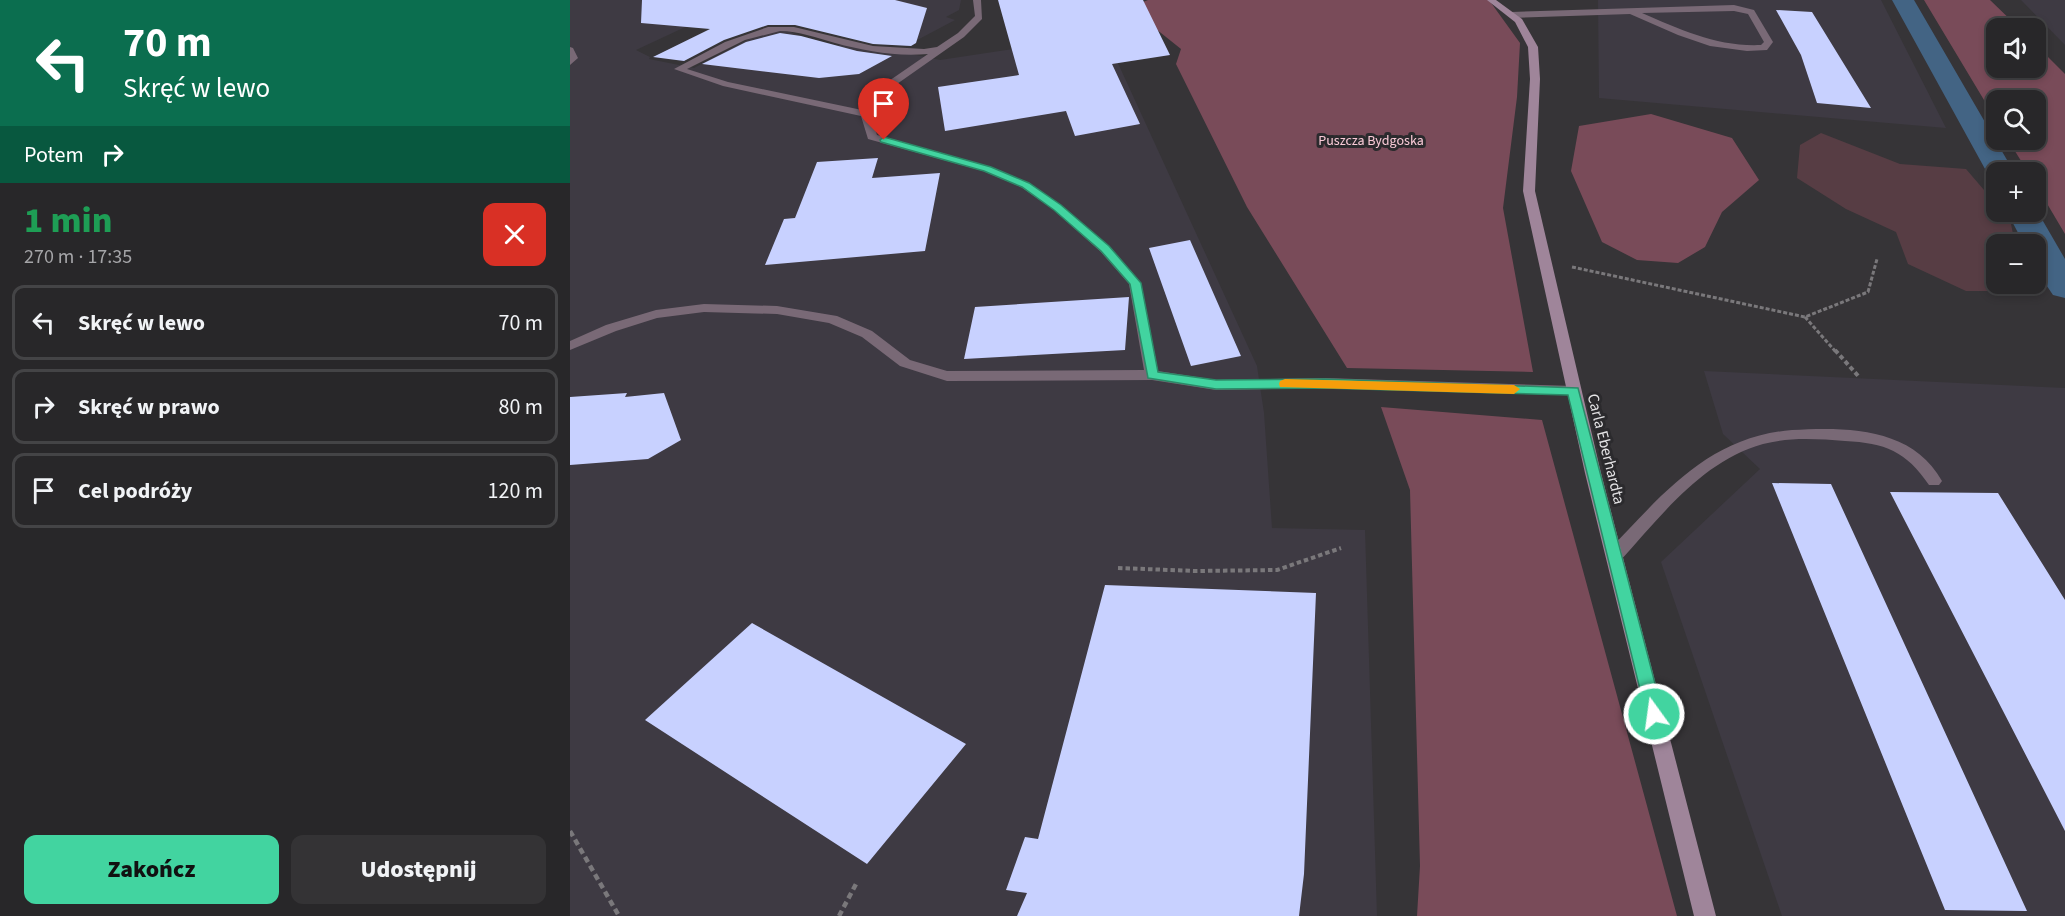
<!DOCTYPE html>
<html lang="pl">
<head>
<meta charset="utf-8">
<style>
	:root { --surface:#282729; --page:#343335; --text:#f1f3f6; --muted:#a5a5a8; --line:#444446; --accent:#42d4a0 }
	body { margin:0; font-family:"Source Sans 3",sans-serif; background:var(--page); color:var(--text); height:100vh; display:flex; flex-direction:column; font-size:22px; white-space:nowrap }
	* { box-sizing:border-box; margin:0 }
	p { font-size:20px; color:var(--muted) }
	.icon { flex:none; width:33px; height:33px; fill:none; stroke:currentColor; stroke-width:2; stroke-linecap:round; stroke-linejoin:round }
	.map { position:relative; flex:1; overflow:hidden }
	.drawer { display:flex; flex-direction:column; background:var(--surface); width:570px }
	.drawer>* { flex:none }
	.guide { background:#0b6e4f; color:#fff; overflow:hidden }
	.tools { position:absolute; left:1416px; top:18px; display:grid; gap:12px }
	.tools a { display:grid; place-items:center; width:60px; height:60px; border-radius:12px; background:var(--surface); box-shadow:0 3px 9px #0003,0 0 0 2px var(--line); font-size:30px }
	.pin { position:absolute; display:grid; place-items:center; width:51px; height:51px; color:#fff; margin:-62px -26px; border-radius:50% 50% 50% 0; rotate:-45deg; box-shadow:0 0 6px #0007 }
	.pin .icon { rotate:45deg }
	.me { position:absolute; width:66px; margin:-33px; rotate:346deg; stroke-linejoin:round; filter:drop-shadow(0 0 4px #0008) }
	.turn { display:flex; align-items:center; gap:21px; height:126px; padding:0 24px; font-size:27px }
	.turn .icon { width:78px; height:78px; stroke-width:2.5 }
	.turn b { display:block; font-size:42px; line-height:51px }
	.then { display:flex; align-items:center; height:57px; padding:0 24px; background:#0003; gap:12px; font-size:22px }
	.round { display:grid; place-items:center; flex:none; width:63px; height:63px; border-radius:12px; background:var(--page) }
	.overview { display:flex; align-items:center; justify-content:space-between; height:102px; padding:0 24px }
	h1 { font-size:36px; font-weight:800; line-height:45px; color:#1e9e55 }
	.action { display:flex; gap:12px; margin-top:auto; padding:12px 24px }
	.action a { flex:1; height:69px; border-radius:12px; background:var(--accent); color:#111; font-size:24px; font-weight:800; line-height:69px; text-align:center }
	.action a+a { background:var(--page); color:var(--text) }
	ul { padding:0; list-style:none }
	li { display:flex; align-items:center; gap:18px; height:75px; margin:0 12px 9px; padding:0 12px; border:3px solid var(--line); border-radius:12px }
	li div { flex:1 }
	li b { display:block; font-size:22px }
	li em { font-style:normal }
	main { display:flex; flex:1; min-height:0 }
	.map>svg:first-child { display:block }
	.built { fill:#3e3a43 }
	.green { fill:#573d44 }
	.forest { fill:#794b59 }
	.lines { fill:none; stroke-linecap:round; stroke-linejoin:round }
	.canal { fill:#436484; fill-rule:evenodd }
	.building { fill:#c8d1ff }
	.path-far2 { stroke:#7a787b; stroke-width:3; stroke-dasharray:4 2; stroke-linecap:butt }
	.path-far1 { stroke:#7a787b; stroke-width:4; stroke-dasharray:4.5 3; stroke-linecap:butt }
	.path { stroke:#7a787b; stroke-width:4.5; stroke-dasharray:6 4; stroke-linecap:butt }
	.lane { fill:#796976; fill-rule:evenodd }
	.secondary { fill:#9f859a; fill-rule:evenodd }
	.route { fill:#42d4a0; stroke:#2b8a68; stroke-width:1.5 }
	.slow { fill:#f59e0b }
	.labels { text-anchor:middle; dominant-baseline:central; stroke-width:6; stroke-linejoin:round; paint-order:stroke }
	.far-park-label { font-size:14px; fill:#fbcbd8; stroke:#2b2a2d }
	.street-label { font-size:16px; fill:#e4e3e5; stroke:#2b2a2d }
</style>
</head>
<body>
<main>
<section class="drawer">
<div class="guide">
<div class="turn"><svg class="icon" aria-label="left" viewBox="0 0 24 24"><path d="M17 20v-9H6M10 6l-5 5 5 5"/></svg><div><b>70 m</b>Skręć w lewo</div></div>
<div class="then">Potem<svg class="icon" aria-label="right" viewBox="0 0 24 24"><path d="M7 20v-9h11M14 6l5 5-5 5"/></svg></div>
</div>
<div class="overview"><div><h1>1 min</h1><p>270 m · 17:35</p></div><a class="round" style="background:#d93025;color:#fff"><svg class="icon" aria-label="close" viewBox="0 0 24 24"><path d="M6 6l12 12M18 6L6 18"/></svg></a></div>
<ul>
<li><svg class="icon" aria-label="left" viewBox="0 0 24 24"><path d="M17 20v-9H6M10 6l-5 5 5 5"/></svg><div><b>Skręć w lewo</b></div><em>70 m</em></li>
<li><svg class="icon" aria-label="right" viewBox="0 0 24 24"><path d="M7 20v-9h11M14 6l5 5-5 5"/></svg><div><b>Skręć w prawo</b></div><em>80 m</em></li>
<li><svg class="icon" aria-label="arrive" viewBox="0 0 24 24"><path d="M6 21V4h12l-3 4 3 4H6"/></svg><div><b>Cel podróży</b></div><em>120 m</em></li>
</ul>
<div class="action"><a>Zakończ</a><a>Udostępnij</a></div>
</section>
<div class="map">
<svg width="1495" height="916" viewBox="0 0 1495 916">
	<rect width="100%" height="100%" fill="#363437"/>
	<path class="built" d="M0 0H173L66 50 80 57 79 59 124 68 194 31H218L263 48 278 41 370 60 535 35 687 366 694 413 702 528 795 530 807 916H0Z
		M188 0H391L389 10 376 17 385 20 336 46 253 24Z
		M1028 0H1311L1376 128 1029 98Z
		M1451 0H1495V45Z
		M1134 371 1495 388V916H1212L1091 562 1190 469 1153 434Z"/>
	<path class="green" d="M1251 133 1330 164 1396 169 1426 204V212H1433L1440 219 1445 244H1426V284H1445L1427 291H1396L1338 264 1326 232 1276 209 1227 178 1230 145Z"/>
	<path class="forest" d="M578 0H919L950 43 947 97 933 208 963 372 777 368 677 207 606 64 611 49 586 29 573 2Z
		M1354 0H1420L1449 28H1426V68H1466V45L1495 74V234L1466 185V172H1458L1438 140H1466V100H1426V120Z
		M1081 114 1162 138 1189 180 1152 212 1135 247 1108 263 1067 260 1032 242 1001 171 1009 126Z
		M811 407 972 420 1107 916H847L850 866 840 490Z"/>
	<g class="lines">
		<path class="canal" d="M1322 0H1344L1444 172H1426V180L1420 178Z
			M1466 209 1495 259V298L1483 295C1470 276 1466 268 1466 244H1454L1437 212H1466Z"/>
	</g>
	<path class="building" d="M72 0H325L357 8 346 43 341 46 303 44 225 25H198L154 40 114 61 83 57 140 29 71 23Z
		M428 0H573L600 55 542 64 570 124 505 136 496 111 375 131 368 87 449 75Z
		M1206 10 1242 12 1301 108 1247 103 1231 55Z
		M210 33 231 36 287 51 322 56 289 74 249 78 132 64 176 42Z
		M308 158 302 178 370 173 355 251 195 265 214 219 225 218 247 162Z
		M620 240 671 356 621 366 579 248Z
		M559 297 555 350 394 359 405 307Z
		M57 393 55 397 94 393 111 440 78 459 0 465V397Z
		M1202 483 1261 484 1457 911 1375 910Z
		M1320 492 1428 493 1495 600V831Z
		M535 585 746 593 734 874 729 916H447L457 893 436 890 455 837 468 839Z
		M182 623 396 744 297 864 75 720Z"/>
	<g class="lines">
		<path class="path-far2" d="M1002 267 1235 317 1298 292 1307 259
			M1235 317 1266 352"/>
		<path class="path-far1" d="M1265 350 1290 378
			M548 568 626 571 707 570 771 548"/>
		<path class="path" d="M0 831 49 916
			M269 916 286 884"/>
		<path class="lane" d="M403 0H411L412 19 394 37 307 98 300 114 307 135 421 167 459 183 492 206 539 246 571 283 588 371 646 380 755 378 1003 386 1010 391 1008 394 755 388 646 390 582 380 377 381 330 366 292 337 259 323 207 314 134 312 87 318 46 331 0 350V341L36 325 86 310 134 304 207 306 267 316 302 331 340 360 377 371 574 370 559 284 531 252 484 210 451 187 413 171 298 139 291 116 153 86 104 69 155 42 198 27H224L303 46 354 49 367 47 388 33 405 16ZM210 31C229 31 247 38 265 43 295 51 326 57 358 54L300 94 292 110 158 82 117 69 175 40Z
			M1164 5 1184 10 1203 42 1197 50 1177 51 1140 46 1108 35 1060 14 941 18 937 15 941 12ZM1164 11 1178 14 1194 42 1191 45C1148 47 1111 30 1072 13Z
			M0 47 3 48 8 58 0 65Z
			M1222 430C1277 427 1342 427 1372 481L1369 485H1359C1336 451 1315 443 1275 441 1248 439 1219 437 1193 444 1132 461 1091 516 1050 561L1044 563 1038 561 1036 556 1038 551C1093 494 1138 437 1222 430Z"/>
		<path class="secondary" d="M917 0H926L952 19 968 47 970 79 965 191 1031 473 1146 916H1124L1015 473 953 191 960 79 958 47 945 22Z"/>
	</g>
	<path class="route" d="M314 137 421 167 459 183 491 205 539 246 571 283 588 372 646 380 754 379 1008 388 1093 714 1090 719 1084 721 1078 719 1076 714 998 395 754 388 646 389 578 378 560 284 531 251 484 210 452 187 414 171 311 142 310 140Z"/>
	<path class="slow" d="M715 379 944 385 950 389 944 394 710 387 709 384 710 381Z"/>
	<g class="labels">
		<g class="far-park-label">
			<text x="801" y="141">Puszcza Bydgoska</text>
		</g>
		<g class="street-label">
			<text transform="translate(1036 449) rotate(76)">Carla Eberhardta</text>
		</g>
	</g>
</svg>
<div class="tools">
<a><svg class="icon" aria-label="sound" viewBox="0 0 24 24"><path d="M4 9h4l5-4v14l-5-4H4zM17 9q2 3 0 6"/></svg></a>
<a><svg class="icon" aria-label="search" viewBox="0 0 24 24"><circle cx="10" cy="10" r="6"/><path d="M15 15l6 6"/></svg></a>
<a>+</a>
<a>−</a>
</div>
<div class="pin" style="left:314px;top:140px;background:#d93025"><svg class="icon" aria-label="arrive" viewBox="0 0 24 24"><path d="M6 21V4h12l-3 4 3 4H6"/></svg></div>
<svg class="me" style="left:1084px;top:714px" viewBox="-20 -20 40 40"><circle r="17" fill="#42d4a0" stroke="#fff" stroke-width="3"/><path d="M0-11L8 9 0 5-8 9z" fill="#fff"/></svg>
</div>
</main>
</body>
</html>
